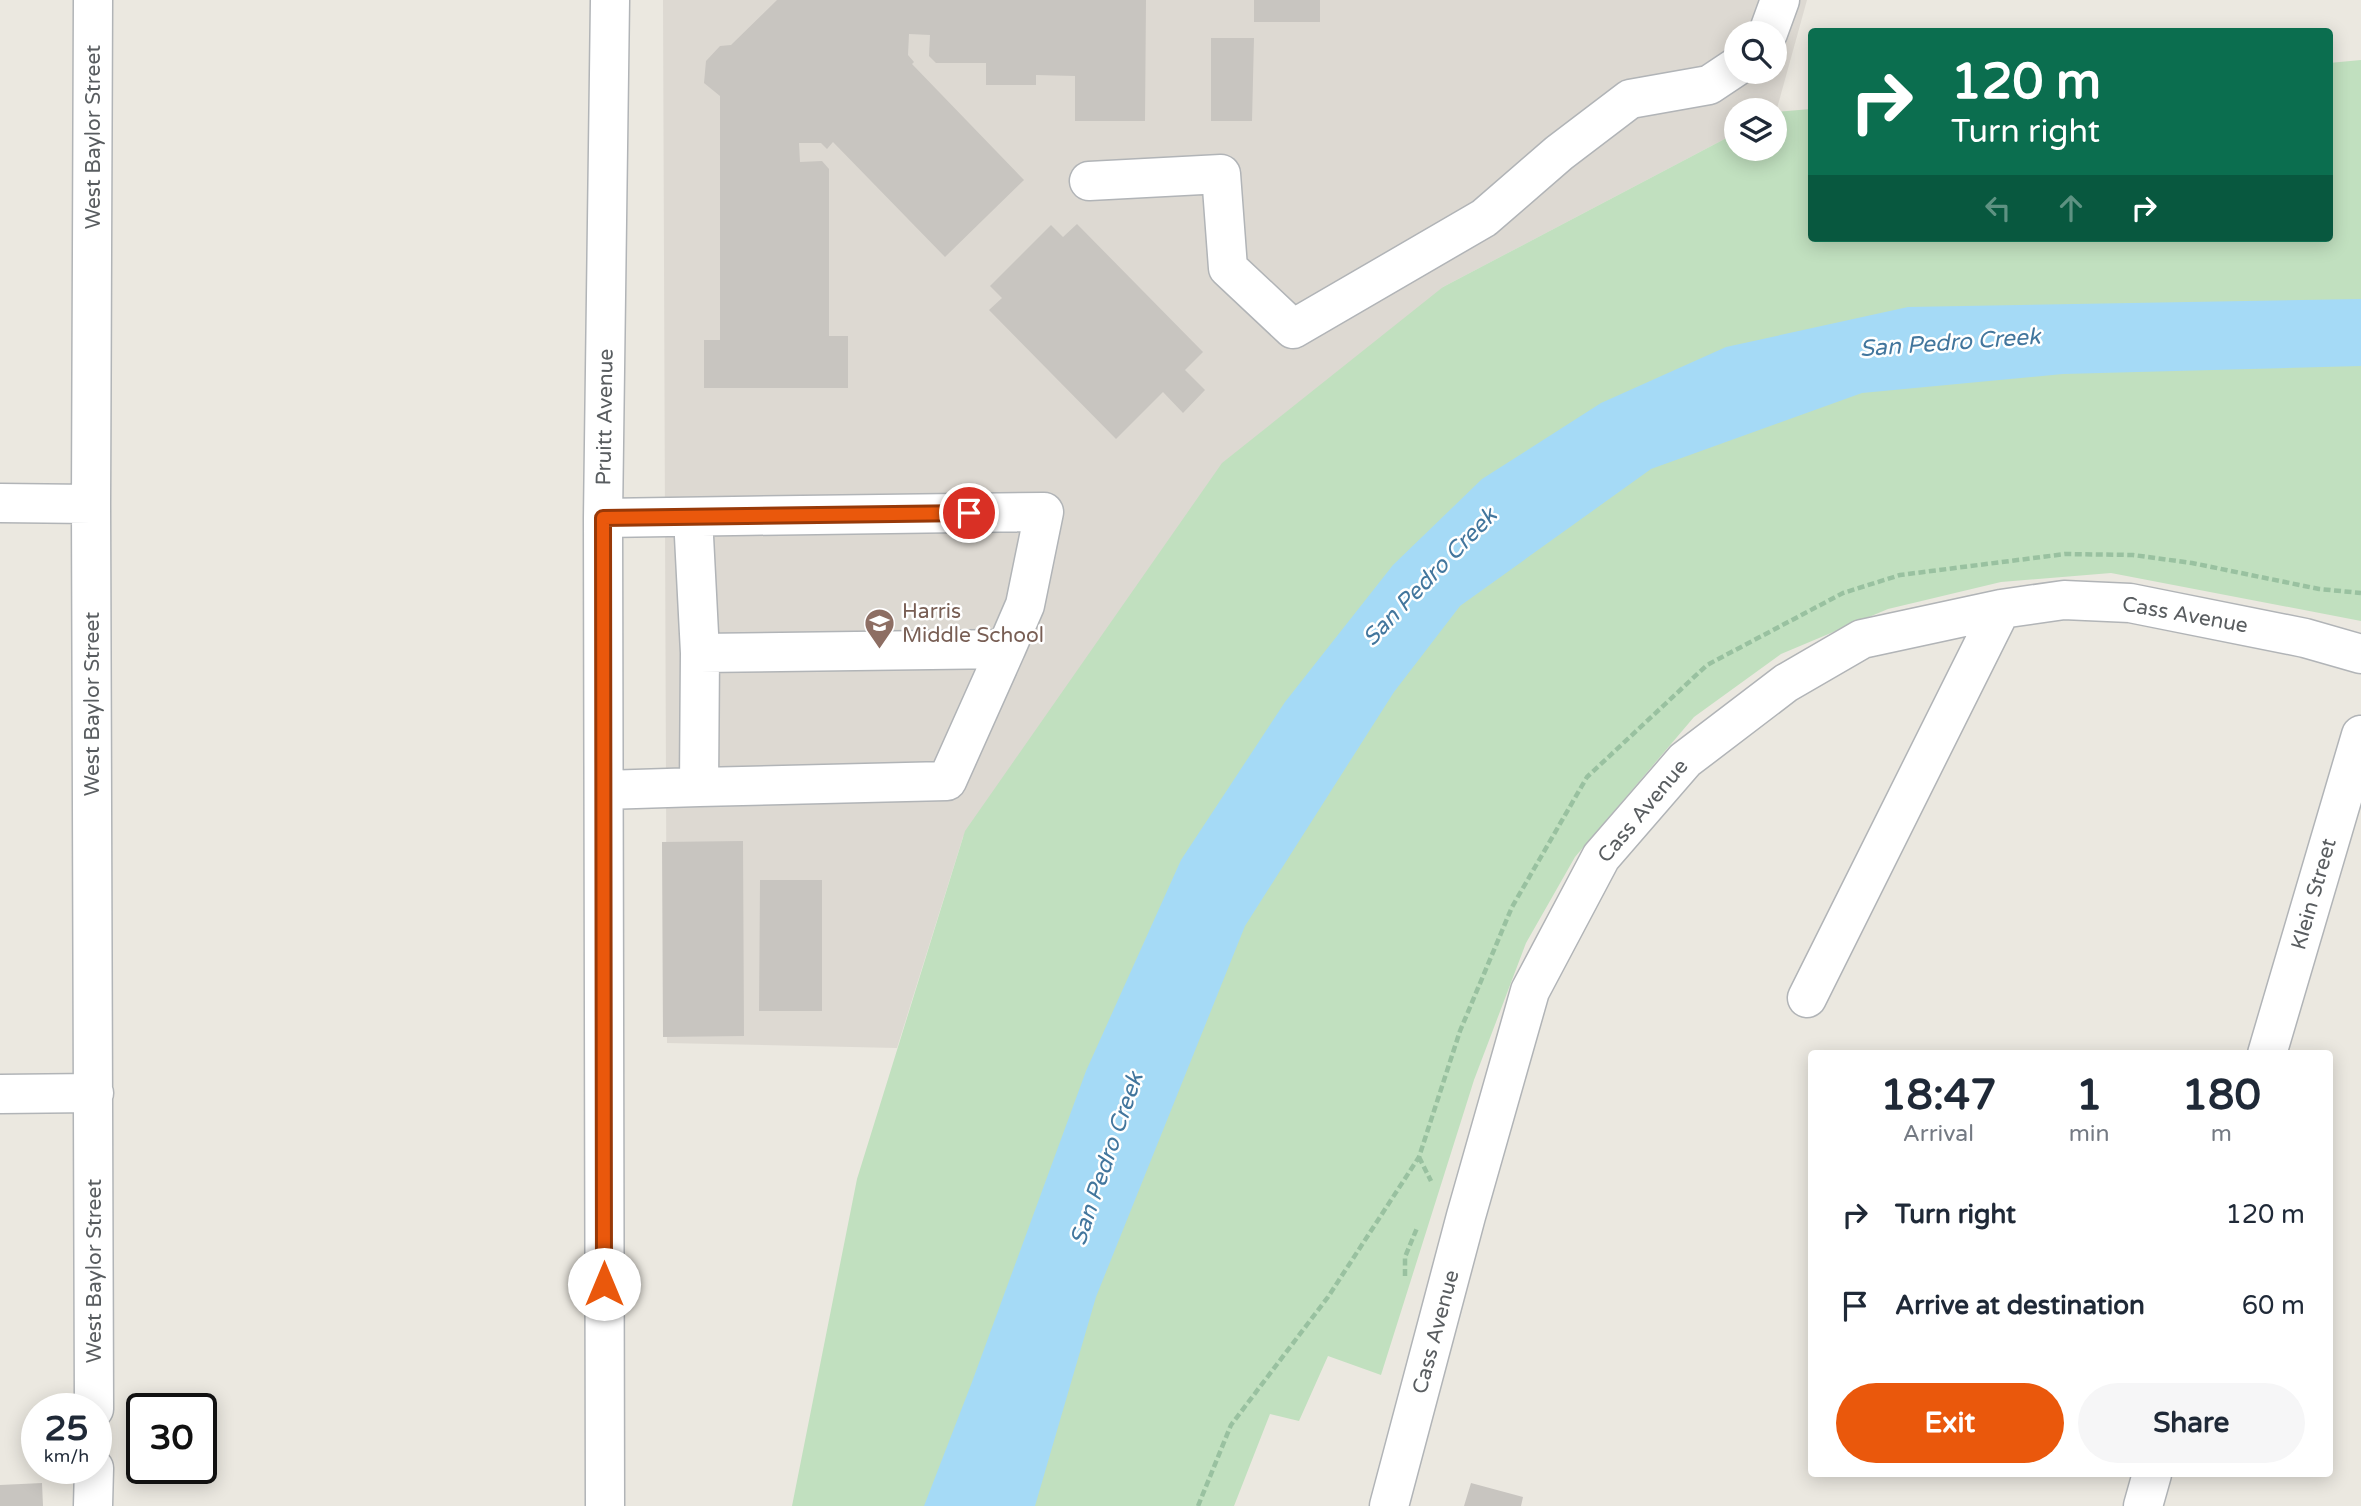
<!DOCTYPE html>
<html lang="en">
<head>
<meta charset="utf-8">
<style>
	:root { --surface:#fff; --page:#f6f6f7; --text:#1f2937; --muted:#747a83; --accent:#ea580c }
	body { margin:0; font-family:"Varela Round",sans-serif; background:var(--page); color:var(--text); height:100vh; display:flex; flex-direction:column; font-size:26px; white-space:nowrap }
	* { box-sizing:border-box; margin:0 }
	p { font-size:23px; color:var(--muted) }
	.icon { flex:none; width:38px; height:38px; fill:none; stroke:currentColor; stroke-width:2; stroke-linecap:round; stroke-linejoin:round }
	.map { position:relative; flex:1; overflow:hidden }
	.sheet { position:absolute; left:1808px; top:1050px; width:525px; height:427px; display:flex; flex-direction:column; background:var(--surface); border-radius:7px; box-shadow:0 4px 18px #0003 }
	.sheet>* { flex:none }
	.banner { position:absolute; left:1808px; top:28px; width:525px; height:214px; border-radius:7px; box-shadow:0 4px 18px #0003; background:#0b6e4f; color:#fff; overflow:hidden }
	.controls { position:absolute; left:1724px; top:21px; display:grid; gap:14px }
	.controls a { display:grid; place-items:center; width:63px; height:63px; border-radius:50%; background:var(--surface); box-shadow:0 4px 18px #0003; font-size:35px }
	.speed { position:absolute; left:21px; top:1393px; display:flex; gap:14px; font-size:35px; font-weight:700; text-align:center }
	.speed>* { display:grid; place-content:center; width:91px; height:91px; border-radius:50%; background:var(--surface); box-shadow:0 4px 18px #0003; line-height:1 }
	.speed small { font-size:18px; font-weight:400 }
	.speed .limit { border:4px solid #111; border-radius:10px; background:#fff; color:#111 }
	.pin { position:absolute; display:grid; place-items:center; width:60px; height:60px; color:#fff; margin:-30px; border:4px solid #fff; border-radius:50%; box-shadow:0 2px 7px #0007 }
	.me { position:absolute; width:77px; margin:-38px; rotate:0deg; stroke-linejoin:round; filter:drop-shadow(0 0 5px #0008) }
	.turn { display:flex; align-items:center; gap:24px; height:147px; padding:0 28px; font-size:32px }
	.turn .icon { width:91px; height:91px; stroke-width:2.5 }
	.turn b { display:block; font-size:49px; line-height:60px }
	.lanes { display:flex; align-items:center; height:66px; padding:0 28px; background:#0003; justify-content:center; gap:35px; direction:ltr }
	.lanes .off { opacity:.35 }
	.eta { display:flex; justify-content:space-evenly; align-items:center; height:119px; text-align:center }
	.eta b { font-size:42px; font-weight:700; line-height:49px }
	.primary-button { display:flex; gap:14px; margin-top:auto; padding:14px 28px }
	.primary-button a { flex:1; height:80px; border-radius:42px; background:var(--accent); color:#fff; font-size:28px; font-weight:700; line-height:80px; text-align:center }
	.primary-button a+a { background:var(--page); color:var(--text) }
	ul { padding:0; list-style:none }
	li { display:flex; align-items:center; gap:21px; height:91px; padding:0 28px }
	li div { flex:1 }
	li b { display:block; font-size:26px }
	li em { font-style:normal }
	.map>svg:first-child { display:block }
	.education { fill:#ddd9d2; fill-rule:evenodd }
	.green { fill:#c1e0bf }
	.water { fill:#a5daf6 }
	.building { fill:#c8c5c0 }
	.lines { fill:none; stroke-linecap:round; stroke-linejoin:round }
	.minor-casing { stroke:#b1b4b7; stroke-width:41 }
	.path { stroke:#99c1a0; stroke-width:4.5; stroke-dasharray:7 3.5; stroke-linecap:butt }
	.minor { stroke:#fff; stroke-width:38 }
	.route-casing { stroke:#983908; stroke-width:18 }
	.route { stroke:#ea580c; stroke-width:12 }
	.labels { text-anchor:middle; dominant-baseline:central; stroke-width:5; stroke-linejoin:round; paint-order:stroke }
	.street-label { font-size:21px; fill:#595d60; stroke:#fff }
	.education-label { font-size:21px; fill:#785e54; stroke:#fff; text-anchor:start }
	.water-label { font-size:23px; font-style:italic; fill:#42769d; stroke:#fff }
</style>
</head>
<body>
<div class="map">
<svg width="2361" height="1506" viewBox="0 0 2361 1506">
	<rect width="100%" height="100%" fill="#ebe8e0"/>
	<path class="education" d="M663 0H1807L1776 112 1736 110V133L1443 287 963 837 897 1048 667 1043ZM1736 33H1774V72H1736Z"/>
	<path class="green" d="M2361 60V621L2111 573 2001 582 1888 609 1781 654 1694 717 1575 857 1526 943 1474 1080 1381 1375 1328 1356 1299 1421 1270 1414 1234 1506H792L857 1179 965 831 1222 463 1443 287 1736 133V149H1774L1775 113 1776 112 1811 109V238H2329V63Z"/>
	<path class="water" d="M2361 299V366L2063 374 1862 393 1651 469 1460 606 1394 692 1245 926 1096 1297 1035 1506H924L972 1382 1086 1071 1181 860 1285 702 1393 565 1482 479 1601 403 1726 347 1908 307Z"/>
	<path class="building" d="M777 0H1146L1145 121H1075V76L1036 75V85H986V63H936L929 56 930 35 909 34 908 55 914 62 912 64 1024 180 945 257 833 142 827 149 821 143H799L800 162 822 161 829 169V336H848V388H704V340H720V96L704 83 706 61 720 46 731 45Z
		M1254 0H1320V22H1254Z
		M1211 38H1254L1252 121H1211Z
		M1077 224 1203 352 1185 370 1205 390 1183 413 1163 392 1116 439 989 310 1002 298 990 286 1051 225 1063 237Z
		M743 841 744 1036 663 1037 662 842Z
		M760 880H822V1011H759Z
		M42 1483 43 1506H0V1485Z
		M1471 1483 1523 1497 1521 1506H1464Z"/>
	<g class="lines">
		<defs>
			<path id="minor" d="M93 0 91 504 94 1409
				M1768 33 1780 0
				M1089 181 1221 174 1228 268 1293 329 1484 218 1559 153 1630 99 1709 85 1736 67
				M0 503 91 504
				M603 518C750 516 897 513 1044 512L1025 605 1006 649 700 653 693 517
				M700 653 699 787 947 781 1006 649
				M604 790 699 787
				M1807 998 2001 609
				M2267 1054 2361 735
				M0 1094 94 1093
				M93 1506 94 1468
				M605 1506 603 518 610 0
				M1389 1506 1466 1216 1530 991 1601 857 1685 760 1786 683 1862 639 2001 609 2064 600 2130 603 2305 638 2361 654
				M2143 1506 2152 1474"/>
		</defs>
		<use href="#minor" class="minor-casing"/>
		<path class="path" d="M1419 1157 1431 1181
			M1405 1276V1257L1417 1228
			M1198 1506 1231 1425 1328 1297 1419 1157 1460 1031 1512 907 1587 777 1707 665 1843 593 1900 575 2065 554 2133 555 2192 563 2319 589 2361 593"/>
		<use href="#minor" class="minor"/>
	</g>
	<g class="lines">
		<defs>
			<path id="route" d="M604 1284 603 518 969 513"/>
		</defs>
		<use href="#route" class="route-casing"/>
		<use href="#route" class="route"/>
	</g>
	<defs>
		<symbol id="school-pin" viewBox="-11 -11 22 30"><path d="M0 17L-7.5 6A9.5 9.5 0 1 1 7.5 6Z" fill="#8d6e63" stroke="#fff"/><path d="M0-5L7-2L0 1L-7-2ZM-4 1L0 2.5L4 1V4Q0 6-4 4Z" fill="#fff"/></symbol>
	</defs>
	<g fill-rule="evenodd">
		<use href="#school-pin" x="862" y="606" width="35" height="47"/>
	</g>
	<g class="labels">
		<g class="street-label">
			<text transform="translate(93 137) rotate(-90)">West Baylor Street</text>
			<text transform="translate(605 417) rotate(-89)">Pruitt Avenue</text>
			<text transform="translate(2185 615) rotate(10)">Cass Avenue</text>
			<text transform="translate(92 704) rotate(-90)">West Baylor Street</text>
			<text transform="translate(1643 811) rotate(-50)">Cass Avenue</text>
			<text transform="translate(2314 894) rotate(-74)">Klein Street</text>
			<text transform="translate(94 1271) rotate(-90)">West Baylor Street</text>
			<text transform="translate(1436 1332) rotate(-75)">Cass Avenue</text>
		</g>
		<g class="education-label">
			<text x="902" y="611">Harris<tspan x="902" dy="24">Middle School</tspan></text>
		</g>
		<g class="water-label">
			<text transform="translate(1950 343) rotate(-4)">San Pedro Creek</text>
			<text transform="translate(1430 577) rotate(-46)">San Pedro Creek</text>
			<text transform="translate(1107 1159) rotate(-71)">San Pedro Creek</text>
		</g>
	</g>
</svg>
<div class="controls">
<a><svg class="icon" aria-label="search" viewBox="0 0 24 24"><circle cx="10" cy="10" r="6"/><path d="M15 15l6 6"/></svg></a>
<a><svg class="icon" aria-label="layers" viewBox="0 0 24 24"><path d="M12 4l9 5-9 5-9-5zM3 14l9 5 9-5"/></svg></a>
</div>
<div class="speed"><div>25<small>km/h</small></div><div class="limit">30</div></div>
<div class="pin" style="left:969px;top:513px;background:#d93025"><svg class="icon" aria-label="arrive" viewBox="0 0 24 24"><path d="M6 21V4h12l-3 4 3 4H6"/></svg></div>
<svg class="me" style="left:604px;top:1284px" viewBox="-20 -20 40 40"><circle r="19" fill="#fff"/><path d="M0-13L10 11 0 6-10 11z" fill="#ea580c"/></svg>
<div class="banner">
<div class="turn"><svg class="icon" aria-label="right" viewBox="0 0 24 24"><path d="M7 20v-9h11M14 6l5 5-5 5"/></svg><div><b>120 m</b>Turn right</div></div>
<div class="lanes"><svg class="icon off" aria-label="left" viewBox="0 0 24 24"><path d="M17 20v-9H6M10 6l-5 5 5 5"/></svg><svg class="icon off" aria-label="ahead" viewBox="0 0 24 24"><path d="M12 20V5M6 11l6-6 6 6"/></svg><svg class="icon" aria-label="right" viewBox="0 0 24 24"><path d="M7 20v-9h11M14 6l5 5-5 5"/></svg></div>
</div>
<section class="sheet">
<div class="eta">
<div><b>18:47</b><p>Arrival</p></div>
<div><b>1</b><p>min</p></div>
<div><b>180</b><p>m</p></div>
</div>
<ul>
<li><svg class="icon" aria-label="right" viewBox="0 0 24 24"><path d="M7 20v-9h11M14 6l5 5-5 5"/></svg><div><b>Turn right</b></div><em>120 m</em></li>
<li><svg class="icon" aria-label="arrive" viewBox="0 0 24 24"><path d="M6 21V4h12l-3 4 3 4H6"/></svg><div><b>Arrive at destination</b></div><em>60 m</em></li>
</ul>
<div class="primary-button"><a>Exit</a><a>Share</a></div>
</section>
</div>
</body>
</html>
